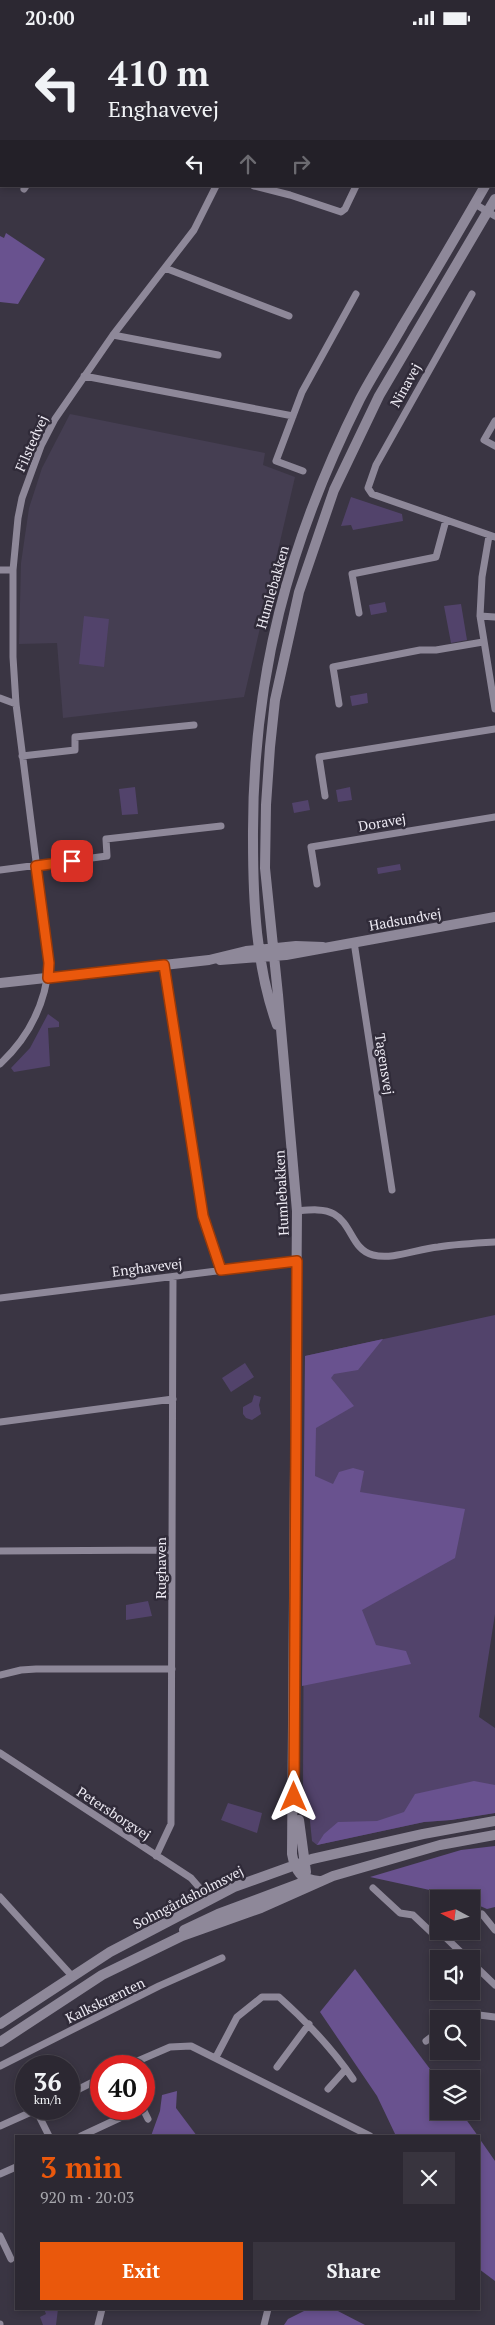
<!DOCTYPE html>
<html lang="en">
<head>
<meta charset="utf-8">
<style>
	:root { --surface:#2c2832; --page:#38343e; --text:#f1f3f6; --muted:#a6a6ac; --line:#48444d; --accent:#ea580c }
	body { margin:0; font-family:"PT Serif",serif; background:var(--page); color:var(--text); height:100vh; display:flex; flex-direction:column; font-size:19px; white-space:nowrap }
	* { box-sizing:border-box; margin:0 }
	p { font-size:16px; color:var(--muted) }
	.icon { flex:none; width:28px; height:28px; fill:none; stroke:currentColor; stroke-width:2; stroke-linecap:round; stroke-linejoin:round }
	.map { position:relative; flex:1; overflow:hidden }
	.sheet { position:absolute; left:15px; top:2100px; width:465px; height:175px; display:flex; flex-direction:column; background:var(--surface); border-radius:0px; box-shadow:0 2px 8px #0003,0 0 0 1px var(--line) }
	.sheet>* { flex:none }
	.top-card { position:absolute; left:0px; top:0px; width:495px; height:152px; box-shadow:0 2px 8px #0003,0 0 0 1px var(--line); background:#2c2832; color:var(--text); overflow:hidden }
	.needle { width:32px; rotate:277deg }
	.fabs { position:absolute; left:430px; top:1855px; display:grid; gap:10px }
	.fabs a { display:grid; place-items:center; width:50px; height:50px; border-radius:0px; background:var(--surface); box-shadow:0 2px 8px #0003,0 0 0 1px var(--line); font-size:25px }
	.speed { position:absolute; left:15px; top:2020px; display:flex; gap:10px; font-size:25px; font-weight:700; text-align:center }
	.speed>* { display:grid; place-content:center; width:65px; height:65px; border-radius:50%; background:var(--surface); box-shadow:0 2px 8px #0003,0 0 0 1px var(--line); line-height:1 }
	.speed small { font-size:12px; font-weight:400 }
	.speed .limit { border:8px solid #d22; background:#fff; color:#111 }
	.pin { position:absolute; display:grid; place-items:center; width:42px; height:42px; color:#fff; margin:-21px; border-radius:10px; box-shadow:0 2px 8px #0006 }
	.me { position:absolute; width:55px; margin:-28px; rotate:0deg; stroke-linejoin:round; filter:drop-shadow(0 0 4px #0008) }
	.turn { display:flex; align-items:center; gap:18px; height:105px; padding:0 25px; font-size:22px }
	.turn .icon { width:65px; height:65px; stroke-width:2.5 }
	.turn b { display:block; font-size:35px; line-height:42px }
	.lanes { display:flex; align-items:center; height:48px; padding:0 25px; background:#0003; justify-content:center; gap:25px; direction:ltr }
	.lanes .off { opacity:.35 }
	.round { display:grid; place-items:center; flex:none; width:52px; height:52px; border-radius:0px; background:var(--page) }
	.head { display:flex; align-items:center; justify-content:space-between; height:85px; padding:0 25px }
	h1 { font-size:30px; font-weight:800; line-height:38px; color:var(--accent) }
	.button { display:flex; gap:10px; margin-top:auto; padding:10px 25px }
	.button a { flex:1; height:58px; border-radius:0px; background:var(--accent); color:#fff; font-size:20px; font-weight:800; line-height:58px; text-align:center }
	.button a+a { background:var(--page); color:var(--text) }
	.status { display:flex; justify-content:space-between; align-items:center; height:35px; padding:0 25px; background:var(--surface); direction:ltr }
	.status svg { height:14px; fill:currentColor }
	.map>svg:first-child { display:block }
	.built { fill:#453e52 }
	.green { fill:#52436b }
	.forest { fill:#69528f }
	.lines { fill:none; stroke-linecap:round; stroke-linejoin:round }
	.street { stroke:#8e8899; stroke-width:7 }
	.secondary { stroke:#8e8899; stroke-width:10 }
	.route-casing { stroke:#983908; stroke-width:12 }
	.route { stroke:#ea580c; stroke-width:9 }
	.labels { text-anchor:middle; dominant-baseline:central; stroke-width:5; stroke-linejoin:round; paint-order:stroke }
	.street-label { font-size:14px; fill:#edeaf3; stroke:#302b39 }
</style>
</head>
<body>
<div class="status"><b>20:00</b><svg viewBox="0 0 49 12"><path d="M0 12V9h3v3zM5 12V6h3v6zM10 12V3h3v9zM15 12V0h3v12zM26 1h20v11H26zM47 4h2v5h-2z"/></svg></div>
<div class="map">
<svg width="495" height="2290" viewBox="0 0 495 2290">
	<rect width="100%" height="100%" fill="#3a3543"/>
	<path class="built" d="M70 379 265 418 263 430 295 442 244 662 63 683 57 608 19 609 21 528 29 473 42 433Z"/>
	<path class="green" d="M351 462 402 479 403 486 353 495 351 490 341 491Z
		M385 567 387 577 371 580 369 570Z
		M461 569 467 605 451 608 444 571Z
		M84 581 109 584 104 632 79 629Z
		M367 658 368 668 352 671 350 661Z
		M135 752 138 779 122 780 119 754Z
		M350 752 352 765 338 767 336 755Z
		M308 765 310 775 294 778 292 768Z
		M400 829 401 835 378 839 377 833Z
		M48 979 59 987V992L48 993 50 1031 14 1037 11 1033 30 1013Z
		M495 1280V1579L479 1682 495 1693V1778L451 1785 424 1787 317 1810 312 1806 309 1776 311 1775 303 1751 305 1321Z
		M245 1328 254 1342 231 1357 222 1343Z
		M254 1360 261 1362 259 1370 261 1379 252 1385 246 1383 243 1379V1372L252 1367Z
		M148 1566 152 1581 126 1585V1570Z
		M228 1768 262 1778 257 1798 221 1785Z
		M44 2274H58L56 2290H43L40 2282 46 2279Z"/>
	<path class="forest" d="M6 198 45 224 18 269 0 267V201L4 203Z
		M383 1304 358 1335 334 1339 331 1343 354 1371 316 1393 315 1441 333 1449 339 1437 353 1433 364 1436 360 1457 465 1474 455 1523 362 1575 376 1610 406 1616 411 1629 302 1651 305 1321Z
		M474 1746 495 1750V1778L451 1785 424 1787 317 1810 324 1799 338 1787 377 1786 404 1777 415 1759Z
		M495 1811V1872L487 1874 471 1867V1864L370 1842 461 1815Z
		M355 1934 439 2046V2076H460L478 2101H396L377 2061 320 1977Z
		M177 2056 176 2073 197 2101H151L160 2076 162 2060Z
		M479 2103 495 2126V2246L479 2234Z
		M308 2274H334L365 2290H284L288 2284Z"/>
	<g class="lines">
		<path class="street" d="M30 1 31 0
			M257 1V0
			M431 1 432 0
			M0 60H1
			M254 151 290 160 341 177 345 174 356 151
			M24 154 26 151
			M475 169 495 181
			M165 233 289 281
			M472 259 376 430 368 453 372 459 495 502
			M113 300 218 320
			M84 341 293 381
			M495 386 484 405 495 411
			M303 436 276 426 302 357 356 259
			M489 501 482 542 480 581 495 674
			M0 535H13
			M359 578 352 539 436 522 446 485
			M480 581 495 582
			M0 663 16 669
			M339 669 333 632 420 615H436L483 607
			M22 721 75 715V702L194 690
			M325 761 319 722 495 694
			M0 835 107 821 106 804 221 791
			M317 849 311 812 495 782
			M354 907 392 1155
			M164 930 203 1181 221 1235
			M0 1029C29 1002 46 968 49 928L16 669 13 622V535L18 483 22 463 41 411 55 384 113 300 194 195 216 151
			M297 1176C308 1175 324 1173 334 1179 352 1189 352 1215 373 1220 393 1225 417 1214 438 1212 457 1209 476 1208 495 1207
			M0 1263 297 1226
			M0 1387 173 1364
			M0 1516 172 1515
			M0 1640 21 1635 36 1634H172
			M0 1718 191 1843 210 1865
			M156 1821 171 1789 173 1242
			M373 1853 400 1878 413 1880 431 1897 443 1900 468 1924
			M0 1862 72 1941
			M482 1879 495 1895
			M471 1927 495 1950
			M456 1984 463 1978 495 1982
			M426 2006 439 1996
			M216 2022 237 1982 262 1962H279C307 1987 332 2013 353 2044
			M0 2031 159 1951 222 1923
			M126 2031 170 2012 191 2011 370 2101
			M277 2032 309 1989
			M328 2054 346 2034
			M69 2059 101 2043
			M143 2074 148 2084
			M36 2075 49 2101
			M0 2091 38 2074
			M81 2101 139 2074
			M0 2139 16 2132
			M0 2201 11 2224
			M0 2289V2290
			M98 2290 102 2274
			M264 2290 268 2274"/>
		<path class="secondary" d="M494 137 495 135
			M220 925 286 920 495 882
			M0 948 209 925 246 916 296 911 323 912
			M277 990C256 932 253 866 253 804 252 643 288 508 360 364 373 339 389 315 403 290 431 244 458 198 485 151
			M319 1846C301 1845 295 1836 292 1819L297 1176 278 960 265 833 266 770 270 712 275 665 299 557 334 455 379 361 495 164
			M184 1895 218 1879 301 1848 306 1837 299 1785
			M0 1989 110 1917 234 1852 312 1824 423 1799 495 1786
			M0 2007 102 1940 182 1901 261 1873 333 1841 440 1810 495 1800"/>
	</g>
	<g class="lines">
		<defs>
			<path id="route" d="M72 826 36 831 49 928 48 943 164 930 203 1181 221 1235 297 1226 294 1762"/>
		</defs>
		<use href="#route" class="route-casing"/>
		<use href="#route" class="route"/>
	</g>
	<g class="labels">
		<g class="street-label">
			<text transform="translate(405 350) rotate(-61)">Ninavej</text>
			<text transform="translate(31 408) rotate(-66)">Filstedvej</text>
			<text transform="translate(272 552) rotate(-74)">Humlebakken</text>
			<text transform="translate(382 787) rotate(-10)">Doravej</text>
			<text transform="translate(405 884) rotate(-10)">Hadsundvej</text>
			<text transform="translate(385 1029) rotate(81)">Tagensvej</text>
			<text transform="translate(281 1158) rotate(-93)">Humlebakken</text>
			<text transform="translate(147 1232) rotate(-7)">Enghavevej</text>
			<text transform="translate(160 1533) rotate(-90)">Rughaven</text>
			<text transform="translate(114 1778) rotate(33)">Petersborgvej</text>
			<text transform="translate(188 1862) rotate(-27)">Sohngårdsholmsvej</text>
			<text transform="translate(105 1965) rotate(-26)">Kalkskrænten</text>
		</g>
	</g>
</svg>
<div class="fabs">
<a><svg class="needle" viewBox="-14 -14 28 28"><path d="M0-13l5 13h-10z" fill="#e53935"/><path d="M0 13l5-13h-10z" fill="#a6a6ac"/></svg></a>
<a><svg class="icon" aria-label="sound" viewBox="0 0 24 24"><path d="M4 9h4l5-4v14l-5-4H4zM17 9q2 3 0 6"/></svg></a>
<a><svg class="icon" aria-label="search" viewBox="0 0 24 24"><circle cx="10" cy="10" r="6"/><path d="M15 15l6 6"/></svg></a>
<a><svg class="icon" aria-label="layers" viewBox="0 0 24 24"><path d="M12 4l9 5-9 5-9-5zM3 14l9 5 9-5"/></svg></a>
</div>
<div class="speed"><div>36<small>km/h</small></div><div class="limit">40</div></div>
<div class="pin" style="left:72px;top:826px;background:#d93025"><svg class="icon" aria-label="arrive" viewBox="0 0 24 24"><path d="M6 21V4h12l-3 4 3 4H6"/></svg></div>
<svg class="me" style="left:294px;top:1762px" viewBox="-20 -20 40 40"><path d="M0-17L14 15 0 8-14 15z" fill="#ea580c" stroke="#fff" stroke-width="4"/></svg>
<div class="top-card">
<div class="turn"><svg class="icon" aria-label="left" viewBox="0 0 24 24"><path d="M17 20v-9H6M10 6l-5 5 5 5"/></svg><div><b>410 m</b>Enghavevej</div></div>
<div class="lanes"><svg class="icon" aria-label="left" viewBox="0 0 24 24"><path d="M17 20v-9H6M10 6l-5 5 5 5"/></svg><svg class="icon off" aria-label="ahead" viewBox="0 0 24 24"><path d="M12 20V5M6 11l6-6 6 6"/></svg><svg class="icon off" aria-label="right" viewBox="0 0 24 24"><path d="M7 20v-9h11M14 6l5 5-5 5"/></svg></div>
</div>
<section class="sheet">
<div class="head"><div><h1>3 min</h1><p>920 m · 20:03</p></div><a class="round"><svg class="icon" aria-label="close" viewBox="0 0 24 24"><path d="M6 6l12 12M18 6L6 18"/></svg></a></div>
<div class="button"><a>Exit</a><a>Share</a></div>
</section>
</div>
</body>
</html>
